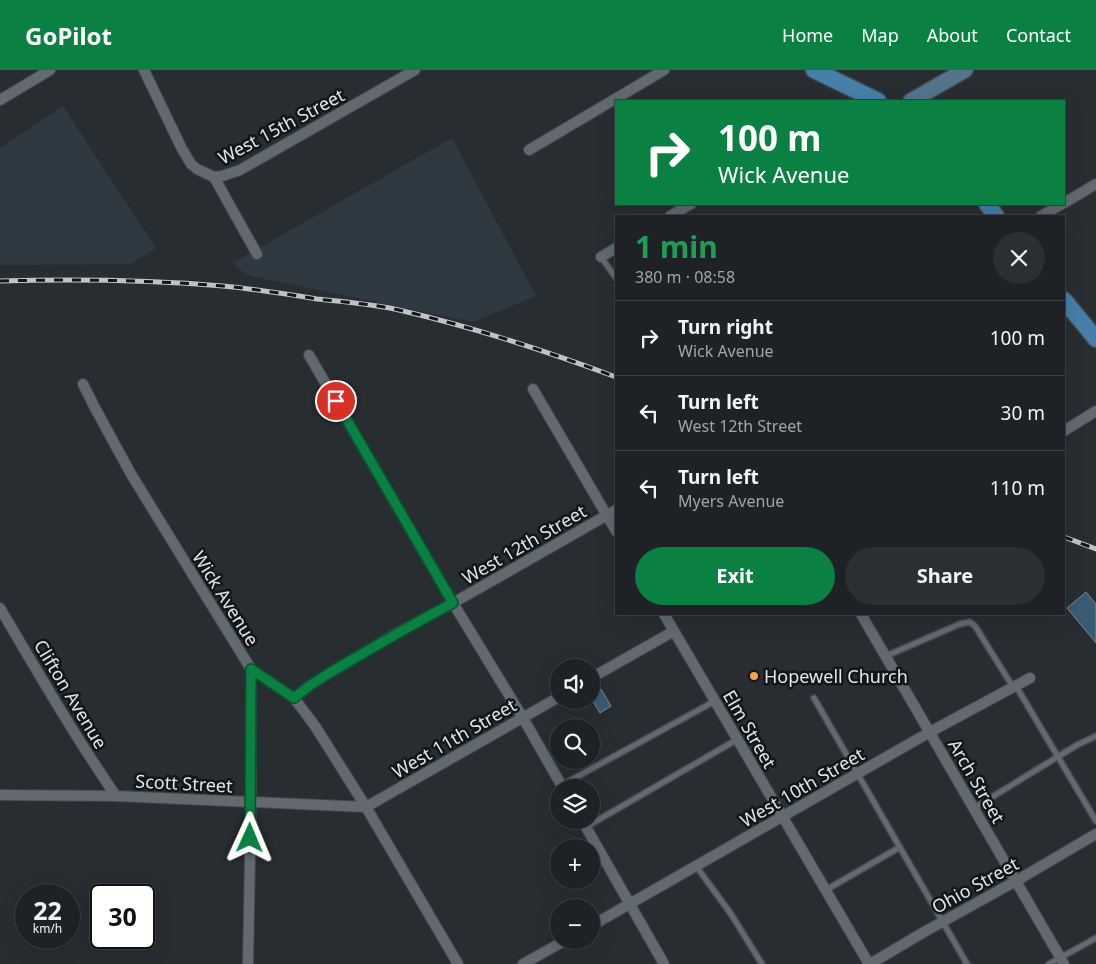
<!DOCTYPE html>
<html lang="en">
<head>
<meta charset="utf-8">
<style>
	:root { --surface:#1e2226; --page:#2b2f32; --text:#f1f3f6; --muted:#a1a4a7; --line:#3c3f43; --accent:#0b8043 }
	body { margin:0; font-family:"Noto Sans",sans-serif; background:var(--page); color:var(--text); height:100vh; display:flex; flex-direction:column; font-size:19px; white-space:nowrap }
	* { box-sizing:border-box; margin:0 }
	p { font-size:16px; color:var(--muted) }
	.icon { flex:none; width:28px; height:28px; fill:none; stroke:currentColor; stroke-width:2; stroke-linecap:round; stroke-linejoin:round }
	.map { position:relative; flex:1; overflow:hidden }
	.sheet { position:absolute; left:615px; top:145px; width:450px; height:400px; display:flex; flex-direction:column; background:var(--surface); border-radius:0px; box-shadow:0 5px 20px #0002,0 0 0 1px var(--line) }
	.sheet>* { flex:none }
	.guide { position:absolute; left:615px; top:30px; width:450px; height:105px; border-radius:0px; box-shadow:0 5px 20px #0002,0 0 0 1px var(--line); background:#0b8043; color:#fff; overflow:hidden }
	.fabs { position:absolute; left:550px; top:589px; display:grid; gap:10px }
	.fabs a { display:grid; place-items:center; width:50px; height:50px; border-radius:50%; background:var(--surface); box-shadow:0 5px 20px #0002,0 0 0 1px var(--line); font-size:25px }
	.speed { position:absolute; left:15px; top:814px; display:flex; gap:10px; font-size:25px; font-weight:700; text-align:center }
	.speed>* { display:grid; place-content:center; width:65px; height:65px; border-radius:50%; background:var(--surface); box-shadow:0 5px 20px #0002,0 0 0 1px var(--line); line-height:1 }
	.speed small { font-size:12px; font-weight:400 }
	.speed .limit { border:2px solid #111; border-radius:8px; background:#fff; color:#111 }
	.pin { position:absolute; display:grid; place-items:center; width:42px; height:42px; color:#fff; margin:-21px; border:2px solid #fff; border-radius:50%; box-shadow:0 1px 5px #0007 }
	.me { position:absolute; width:55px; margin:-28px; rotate:1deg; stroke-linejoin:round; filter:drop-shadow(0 0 4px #0008) }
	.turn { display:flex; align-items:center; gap:18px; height:105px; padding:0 20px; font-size:22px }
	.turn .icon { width:65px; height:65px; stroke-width:2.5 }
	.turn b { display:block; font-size:35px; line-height:42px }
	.round { display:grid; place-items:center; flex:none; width:52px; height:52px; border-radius:26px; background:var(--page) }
	.overview { display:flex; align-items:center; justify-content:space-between; height:85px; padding:0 20px }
	h1 { font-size:30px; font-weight:700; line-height:38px; color:#1e9e55 }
	.action { display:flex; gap:10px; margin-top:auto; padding:10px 20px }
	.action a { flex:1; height:58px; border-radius:30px; background:var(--accent); color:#fff; font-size:20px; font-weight:700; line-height:58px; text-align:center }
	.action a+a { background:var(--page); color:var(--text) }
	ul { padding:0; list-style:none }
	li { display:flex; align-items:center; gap:15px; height:75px; padding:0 20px; border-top:1px solid var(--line) }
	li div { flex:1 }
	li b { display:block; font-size:19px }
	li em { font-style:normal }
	header { display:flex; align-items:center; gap:30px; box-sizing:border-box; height:70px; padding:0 25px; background:var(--accent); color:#fff }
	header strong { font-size:24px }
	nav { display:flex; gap:28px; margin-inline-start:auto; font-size:18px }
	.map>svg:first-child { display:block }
	.built { fill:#2e3941 }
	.building { fill:#3a5b75; stroke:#7f868c }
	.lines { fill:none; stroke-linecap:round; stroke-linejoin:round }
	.service-casing { stroke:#42484c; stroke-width:8 }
	.minor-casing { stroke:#42484c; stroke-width:12 }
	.secondary-casing { stroke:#42484c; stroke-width:18 }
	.primary-casing { stroke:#42484c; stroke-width:19 }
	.service { stroke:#636a6f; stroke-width:5 }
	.minor { stroke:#636a6f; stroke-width:10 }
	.secondary { stroke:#54748c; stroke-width:15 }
	.primary { stroke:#467fa8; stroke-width:16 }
	.rail-casing { stroke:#bfc3c7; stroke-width:5 }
	.rail { stroke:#131517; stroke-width:3; stroke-dasharray:9; stroke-linecap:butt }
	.route-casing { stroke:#07532c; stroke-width:12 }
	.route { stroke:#0b8043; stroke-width:9 }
	.poi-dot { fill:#f7a248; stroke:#131517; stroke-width:2 }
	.labels { text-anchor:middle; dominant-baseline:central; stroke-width:5; stroke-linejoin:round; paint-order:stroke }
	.street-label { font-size:18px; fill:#e2e6e9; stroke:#131517 }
	.poi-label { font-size:18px; fill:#e2e6e9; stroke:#131517; text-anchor:start }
</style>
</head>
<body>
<header>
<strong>GoPilot</strong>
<nav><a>Home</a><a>Map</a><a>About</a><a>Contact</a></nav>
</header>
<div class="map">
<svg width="1096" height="894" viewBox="0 0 1096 894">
	<rect width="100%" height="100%" fill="#282d32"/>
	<path class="built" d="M63 36 156 178 131 194 0 195V78Z
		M452 68 536 226 473 252 246 205 233 193Z"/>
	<path class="building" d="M1086 522 1096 534V573L1067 538Z
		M601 619 611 636 600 643 591 628V625Z"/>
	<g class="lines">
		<defs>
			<path id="service" d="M601 187 616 208
				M886 586 960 554 970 552 975 556 1013 617
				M1016 616 1096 751
				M814 628 967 894
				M562 715 715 631
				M974 738 1077 675 1096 666
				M586 757 738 669
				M696 796 731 844 762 894
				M826 820 900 777
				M1049 894 1096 868"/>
			<path id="minor" d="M144 0 182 79 191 94 197 99 214 107 257 184
				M0 30 50 0
				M529 80 664 0
				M214 107 222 106 240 100 415 0
				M1064 133 1096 114
				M670 146 691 134
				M1041 146 1062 134
				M601 187 616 178
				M309 285 453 533 523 648 563 718
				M83 314 95 338 131 404 196 510 251 599 294 628 315 656 366 737 458 894
				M533 319 616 461
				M1064 361 1096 341
				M0 538C37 601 74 665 116 726
				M664 544 869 894
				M861 544 1064 894
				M591 608 674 561
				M294 628 309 616 328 604 397 563 453 533 616 440
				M0 725 116 726 366 737 559 627
				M582 750 664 894
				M591 856 930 662 1030 608
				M248 894 251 732V599
				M523 894 566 870
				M870 894 924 862 1016 811 1096 764"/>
			<path id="secondary" d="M911 31 965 0"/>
			<path id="primary" d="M814 0 878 31
				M987 134 996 146
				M1064 230 1096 269"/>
		</defs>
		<use href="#service" class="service-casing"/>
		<use href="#minor" class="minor-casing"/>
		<use href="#secondary" class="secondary-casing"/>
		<use href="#primary" class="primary-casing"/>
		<use href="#service" class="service"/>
		<use href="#minor" class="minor"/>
		<use href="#secondary" class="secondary"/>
		<use href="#primary" class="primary"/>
		<defs>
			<path id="rail" d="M0 211C74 209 149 210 223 216 255 219 286 224 317 229 344 232 372 234 399 240 473 257 546 281 616 307
				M1064 467 1096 479"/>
		</defs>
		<use href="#rail" class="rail-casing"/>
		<use href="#rail" class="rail"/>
	</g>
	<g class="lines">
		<defs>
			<path id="route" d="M250 768 251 599 294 628C313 612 334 600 355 588 388 569 420 550 453 533L336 331"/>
		</defs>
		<use href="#route" class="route-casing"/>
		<use href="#route" class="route"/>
	</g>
	<circle class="poi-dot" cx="754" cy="606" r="5"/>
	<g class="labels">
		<g class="street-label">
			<text transform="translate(281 56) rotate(-28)">West 15th Street</text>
			<text transform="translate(524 474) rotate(-30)">West 12th Street</text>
			<text transform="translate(226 528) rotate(58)">Wick Avenue</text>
			<text transform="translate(71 624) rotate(59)">Clifton Avenue</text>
			<text transform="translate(750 659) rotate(60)">Elm Street</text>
			<text transform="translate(454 668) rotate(-30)">West 11th Street</text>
			<text transform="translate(977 711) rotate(60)">Arch Street</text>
			<text transform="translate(184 713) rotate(3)">Scott Street</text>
			<text transform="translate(802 717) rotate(-30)">West 10th Street</text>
			<text transform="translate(975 815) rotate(-29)">Ohio Street</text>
		</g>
		<g class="poi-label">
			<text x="764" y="606">Hopewell Church</text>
		</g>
	</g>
</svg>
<div class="fabs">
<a><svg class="icon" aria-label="sound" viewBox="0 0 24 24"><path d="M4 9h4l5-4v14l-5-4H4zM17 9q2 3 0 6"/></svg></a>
<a><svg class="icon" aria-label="search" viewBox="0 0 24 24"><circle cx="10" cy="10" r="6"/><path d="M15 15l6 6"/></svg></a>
<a><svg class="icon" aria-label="layers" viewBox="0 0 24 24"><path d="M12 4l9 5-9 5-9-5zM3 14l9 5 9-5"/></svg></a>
<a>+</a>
<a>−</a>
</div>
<div class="speed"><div>22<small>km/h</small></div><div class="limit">30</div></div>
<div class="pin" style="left:336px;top:331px;background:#d93025"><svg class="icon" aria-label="arrive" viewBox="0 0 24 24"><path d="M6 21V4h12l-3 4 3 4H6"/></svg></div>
<svg class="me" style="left:250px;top:768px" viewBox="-20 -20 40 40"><path d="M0-17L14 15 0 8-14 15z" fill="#0b8043" stroke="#fff" stroke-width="4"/></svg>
<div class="guide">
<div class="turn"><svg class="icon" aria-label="right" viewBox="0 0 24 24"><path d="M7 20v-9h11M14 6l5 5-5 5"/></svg><div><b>100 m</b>Wick Avenue</div></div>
</div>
<section class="sheet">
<div class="overview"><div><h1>1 min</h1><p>380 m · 08:58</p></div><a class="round"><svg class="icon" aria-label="close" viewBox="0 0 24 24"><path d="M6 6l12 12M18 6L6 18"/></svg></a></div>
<ul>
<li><svg class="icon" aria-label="right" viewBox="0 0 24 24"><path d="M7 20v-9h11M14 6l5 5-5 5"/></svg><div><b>Turn right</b><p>Wick Avenue</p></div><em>100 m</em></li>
<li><svg class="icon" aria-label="left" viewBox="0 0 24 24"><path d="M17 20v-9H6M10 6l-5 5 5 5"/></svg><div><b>Turn left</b><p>West 12th Street</p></div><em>30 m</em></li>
<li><svg class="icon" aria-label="left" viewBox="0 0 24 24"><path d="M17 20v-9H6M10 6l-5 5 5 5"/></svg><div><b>Turn left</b><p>Myers Avenue</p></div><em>110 m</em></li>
</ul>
<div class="action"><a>Exit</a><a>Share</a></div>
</section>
</div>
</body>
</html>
